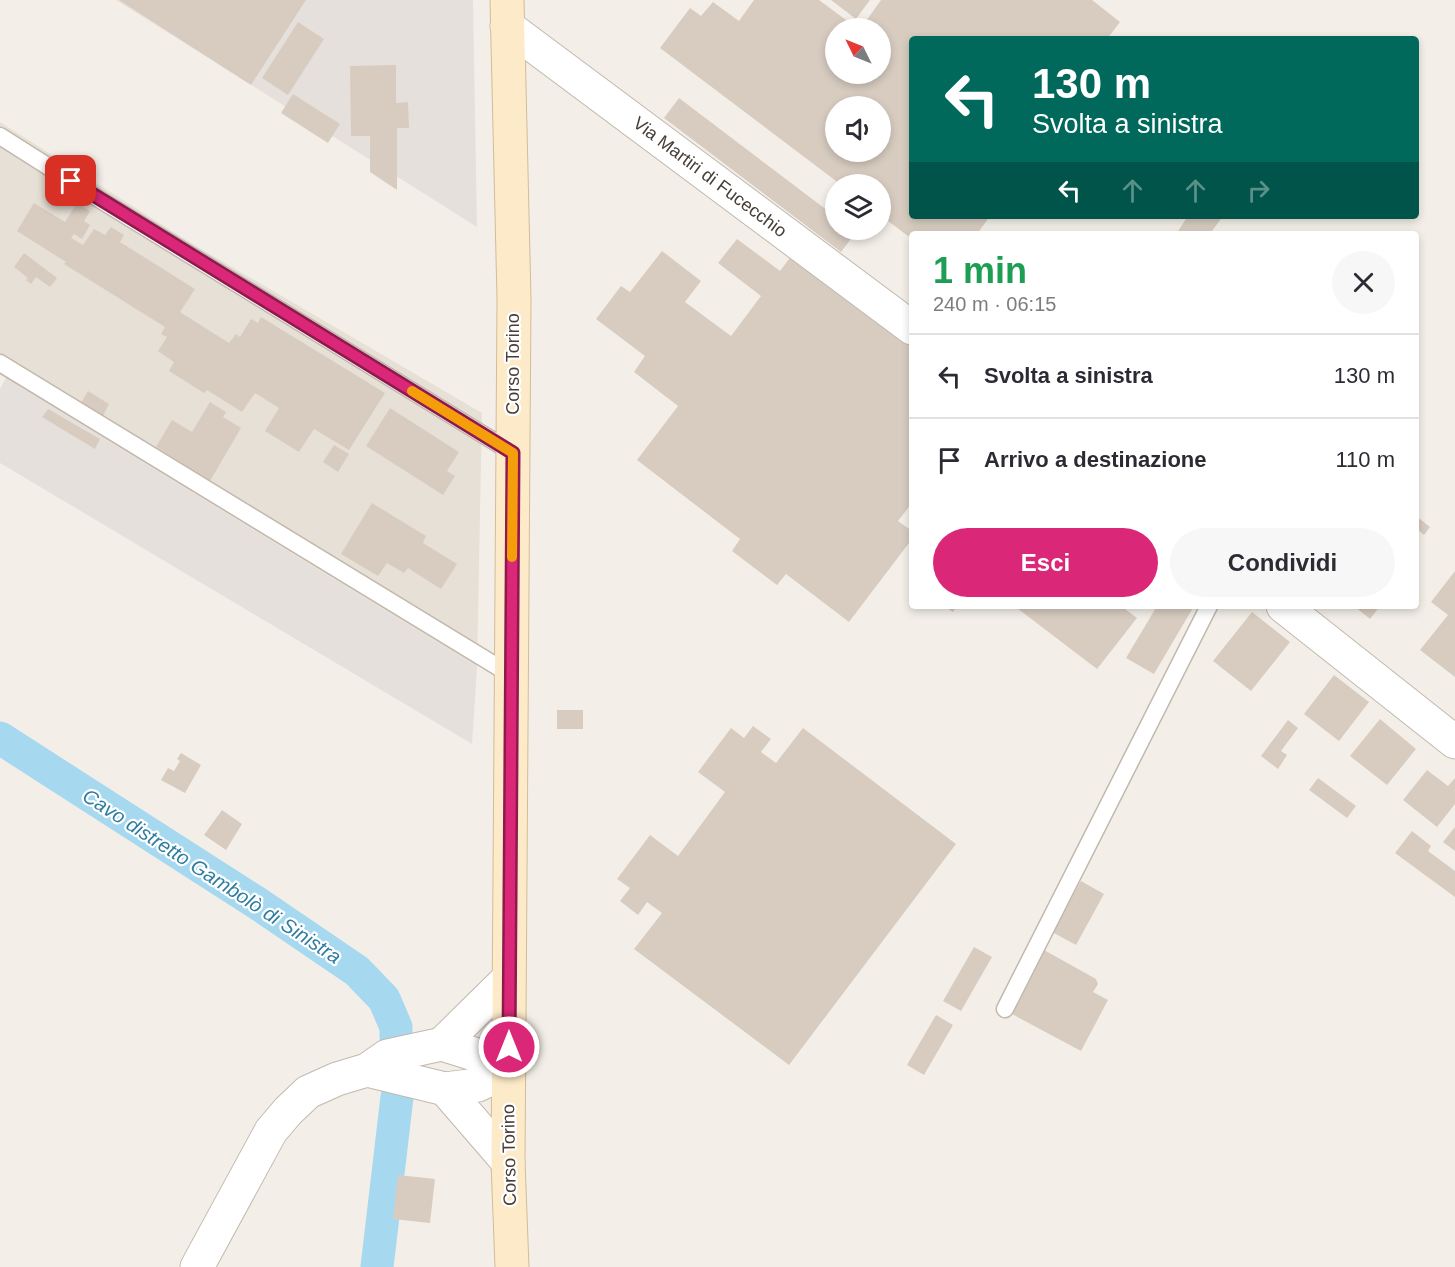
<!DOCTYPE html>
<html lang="it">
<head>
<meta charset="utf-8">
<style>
	:root { --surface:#fff; --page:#f7f7f7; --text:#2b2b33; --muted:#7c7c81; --line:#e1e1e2; --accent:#db2777 }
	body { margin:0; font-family:Arial,sans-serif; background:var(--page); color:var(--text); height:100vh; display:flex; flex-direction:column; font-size:22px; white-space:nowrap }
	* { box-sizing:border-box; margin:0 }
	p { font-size:20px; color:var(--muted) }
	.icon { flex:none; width:33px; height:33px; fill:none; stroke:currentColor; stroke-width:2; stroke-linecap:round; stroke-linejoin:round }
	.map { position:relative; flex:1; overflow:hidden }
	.details { position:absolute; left:909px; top:231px; width:510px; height:378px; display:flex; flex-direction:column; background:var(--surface); border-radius:6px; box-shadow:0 3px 9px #0003 }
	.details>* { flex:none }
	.hud { position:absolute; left:909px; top:36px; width:510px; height:183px; border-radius:6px; box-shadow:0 3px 9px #0003; background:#00695c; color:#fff; overflow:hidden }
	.needle { width:39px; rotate:313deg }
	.fabs { position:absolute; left:825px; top:18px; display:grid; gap:12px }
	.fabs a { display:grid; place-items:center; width:66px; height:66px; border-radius:50%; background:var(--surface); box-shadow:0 3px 9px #0003; font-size:30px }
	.pin { position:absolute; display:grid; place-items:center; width:51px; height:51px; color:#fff; margin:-26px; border-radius:12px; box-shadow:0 3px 9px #0006 }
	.me { position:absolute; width:66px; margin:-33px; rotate:0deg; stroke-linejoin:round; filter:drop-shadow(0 0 4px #0008) }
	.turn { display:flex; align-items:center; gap:21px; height:126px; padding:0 24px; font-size:27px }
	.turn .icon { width:78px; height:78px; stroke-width:2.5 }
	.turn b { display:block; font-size:42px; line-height:51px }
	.lanes { display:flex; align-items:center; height:57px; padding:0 24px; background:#0003; justify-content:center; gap:30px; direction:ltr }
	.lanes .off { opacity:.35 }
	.round { display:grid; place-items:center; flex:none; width:63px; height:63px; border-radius:32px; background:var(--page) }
	.headline { display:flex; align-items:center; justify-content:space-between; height:102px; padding:0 24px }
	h1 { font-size:36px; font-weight:600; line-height:45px; color:#1e9e55 }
	.button { display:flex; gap:12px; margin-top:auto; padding:12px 24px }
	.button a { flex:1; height:69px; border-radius:36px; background:var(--accent); color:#fff; font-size:24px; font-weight:600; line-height:69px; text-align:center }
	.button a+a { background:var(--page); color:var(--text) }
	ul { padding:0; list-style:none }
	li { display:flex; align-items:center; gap:18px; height:84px; padding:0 24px; border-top:2px solid var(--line) }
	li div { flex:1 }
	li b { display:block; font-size:22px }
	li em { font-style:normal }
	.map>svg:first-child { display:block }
	.residential { fill:#e7e0d6 }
	.industrial { fill:#e6e0dc }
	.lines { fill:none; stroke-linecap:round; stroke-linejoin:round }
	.canal { stroke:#a6d9ef; stroke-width:33 }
	.building { fill:#d8ccc0; fill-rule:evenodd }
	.service-casing { stroke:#c2b8ad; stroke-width:19 }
	.minor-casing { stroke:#c2b8ad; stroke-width:35 }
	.secondary-casing { stroke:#d2bc99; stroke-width:35 }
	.service { stroke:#fff; stroke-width:16 }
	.minor { stroke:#fff; stroke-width:33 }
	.secondary { stroke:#fdeac8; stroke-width:33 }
	.route-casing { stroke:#8e194d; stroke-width:15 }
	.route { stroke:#db2777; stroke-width:10 }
	.slow { stroke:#f59e0b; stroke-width:10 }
	.labels { text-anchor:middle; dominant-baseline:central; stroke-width:4.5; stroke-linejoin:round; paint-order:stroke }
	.street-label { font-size:18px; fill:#473e37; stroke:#fff }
	.water-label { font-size:20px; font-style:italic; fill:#2f7da0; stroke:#fff }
</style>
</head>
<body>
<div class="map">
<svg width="1455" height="1267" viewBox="0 0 1455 1267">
	<rect width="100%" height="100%" fill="#f3efe8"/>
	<path class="residential" d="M0 122 191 243 482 413 477 667 0 374Z"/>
	<path class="industrial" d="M116 0H473L477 227Z
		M6 378 477 667 472 744 0 463V389Z"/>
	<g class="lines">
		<path class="canal" d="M0 738 257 903 357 971 384 999 396 1027V1037
			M377 1267 397 1097"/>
	</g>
	<path class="building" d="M119 0H306L251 85Z
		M754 0H819L857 28H836V74H880V28H861L881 0H1092L1120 22 1107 39H912V216H990L977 234H912V239L880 215V184H840L660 48 690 8 701 16 713 2 739 21ZM836 106H880V152H836Z
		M831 0H870L856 19Z
		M298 22 324 39 288 95 262 78Z
		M396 65V103L408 102 409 128H397V190L370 172V136H351L350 66Z
		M293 94 340 124 328 143 281 113Z
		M679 98 836 217V230H852L856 232 841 252 664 118Z
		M34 203 65 222 77 203 90 211 84 221 90 225 82 239 74 234 71 238 83 245 94 229 105 235 111 227 124 235 120 242 195 289 180 312 229 343 236 334 240 337 251 319 258 323 261 317 385 393 349 450 314 429 299 452 265 431 279 408 255 393 242 412 207 390 204 393 169 371 174 362 158 351 167 337 161 334 165 327 64 264 66 262 17 231Z
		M1188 216H1223L1212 231 1217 234H1176Z
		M737 239 780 271 792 255 912 346V503L898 521 912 531V539L849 622 786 574 777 585 732 551 740 539 637 460 678 406 634 372 645 356 596 319 621 286 630 292 662 251 701 281 685 302 731 336 761 296 718 263Z
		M24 253 57 278 50 287 36 277 31 284 26 280 28 278 14 267Z
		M88 391 109 404 103 416 81 403Z
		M210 402 226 412 223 417 241 428 210 481 156 447 172 420 192 432Z
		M390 408 459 452 447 471 455 476 443 495 366 446Z
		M48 409 100 439 95 449 42 417Z
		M334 445 349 454 338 472 323 462Z
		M372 503 426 536 423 543 457 564 441 589 408 568 404 573 387 563 378 576 341 554Z
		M1416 516 1430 527 1424 535 1416 528Z
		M1455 571V677L1420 650 1448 615 1431 602Z
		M944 606H957L953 612Z
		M1019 606H1121L1137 618 1097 669 1017 608Z
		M1157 606H1194L1154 674 1126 658Z
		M1354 606H1380L1370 619Z
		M1252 612 1290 642 1251 691 1213 661Z
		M1334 675 1369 702 1339 741 1304 714Z
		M557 710H583V729H557Z
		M1380 719 1416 749 1387 785 1350 756Z
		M1288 720 1298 728 1281 751 1287 755 1278 769 1261 756Z
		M753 726 771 739 761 752 776 763 803 728 956 844 789 1065 634 949 662 913 647 902 638 915 620 901 630 888 617 879 650 835 678 856 725 792 698 772 731 728 744 738Z
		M181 753 201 765 185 793 161 780 168 768 174 771 180 761 177 759Z
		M1427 770 1448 786 1455 778V804L1437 827 1403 800Z
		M1318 778 1356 806 1347 818 1309 790Z
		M222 810 242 824 226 850 204 835Z
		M1455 827V851L1443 842Z
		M1412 831 1431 846 1428 851 1455 871V897L1395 853Z
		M1081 881 1104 894 1076 945 1052 932Z
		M974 947 992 957 961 1011 943 1001Z
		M1044 950 1096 979 1098 984 1093 992 1108 1000 1081 1051 1012 1014 1021 998 1019 996Z
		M936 1015 953 1025 924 1075 907 1065Z
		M398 1175 435 1179 430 1223 393 1219Z"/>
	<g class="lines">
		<defs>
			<path id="service" d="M0 136 107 204 513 453
				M0 363 511 675
				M1005 1009 1209 606"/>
			<path id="minor" d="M507 26 912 328
				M1283 606 1455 742
				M442 1044 480 1056 509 1070
				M367 1070 445 1089 508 1162
				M445 1089 478 1085 509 1070
				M197 1267 271 1131 288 1111 308 1092 337 1079 367 1070 387 1056 442 1044 508 979"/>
			<path id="secondary" d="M507 0 514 299 508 1162 512 1267"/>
		</defs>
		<use href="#service" class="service-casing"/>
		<use href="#minor" class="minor-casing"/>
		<use href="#secondary" class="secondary-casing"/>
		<use href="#service" class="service"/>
		<use href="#minor" class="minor"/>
		<use href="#secondary" class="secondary"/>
	</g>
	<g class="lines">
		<defs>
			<path id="route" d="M71 181 513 453 509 1047"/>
		</defs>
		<use href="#route" class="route-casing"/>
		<use href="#route" class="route"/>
		<path class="slow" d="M412 391 513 453 512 557"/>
	</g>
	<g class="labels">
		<g class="street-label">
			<text transform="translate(710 177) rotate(37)">Via Martiri di Fucecchio</text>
			<text transform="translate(513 364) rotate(-90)">Corso Torino</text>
			<text transform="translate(509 1155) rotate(-91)">Corso Torino</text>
		</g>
		<g class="water-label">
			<text transform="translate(212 876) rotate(33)">Cavo distretto Gambolò di Sinistra</text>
		</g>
	</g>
</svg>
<div class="fabs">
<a><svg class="needle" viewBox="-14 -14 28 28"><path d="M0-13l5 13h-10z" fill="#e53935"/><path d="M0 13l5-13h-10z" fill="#7c7c81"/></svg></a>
<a><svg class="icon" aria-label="sound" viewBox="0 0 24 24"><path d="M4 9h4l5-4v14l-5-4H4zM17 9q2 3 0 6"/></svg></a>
<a><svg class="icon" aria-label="layers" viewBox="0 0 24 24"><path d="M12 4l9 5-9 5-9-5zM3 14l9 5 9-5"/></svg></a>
</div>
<div class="pin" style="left:71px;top:181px;background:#d93025"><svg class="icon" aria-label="arrive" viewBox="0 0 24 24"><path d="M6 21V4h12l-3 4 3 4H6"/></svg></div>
<svg class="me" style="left:509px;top:1047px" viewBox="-20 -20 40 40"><circle r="17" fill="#db2777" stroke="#fff" stroke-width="3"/><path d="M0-11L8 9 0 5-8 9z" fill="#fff"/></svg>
<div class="hud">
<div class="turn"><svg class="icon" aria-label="left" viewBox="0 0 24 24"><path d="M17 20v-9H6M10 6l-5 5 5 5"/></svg><div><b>130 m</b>Svolta a sinistra</div></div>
<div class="lanes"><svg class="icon" aria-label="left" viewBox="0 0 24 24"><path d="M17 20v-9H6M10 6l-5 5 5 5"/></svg><svg class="icon off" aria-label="ahead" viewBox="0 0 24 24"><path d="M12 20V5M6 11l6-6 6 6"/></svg><svg class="icon off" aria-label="ahead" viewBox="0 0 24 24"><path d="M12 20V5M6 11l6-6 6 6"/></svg><svg class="icon off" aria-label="right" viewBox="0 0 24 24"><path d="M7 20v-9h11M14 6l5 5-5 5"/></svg></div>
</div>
<section class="details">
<div class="headline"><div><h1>1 min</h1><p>240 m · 06:15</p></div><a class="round"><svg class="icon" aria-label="close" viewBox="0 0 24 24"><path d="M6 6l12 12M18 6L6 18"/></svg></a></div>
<ul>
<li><svg class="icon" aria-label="left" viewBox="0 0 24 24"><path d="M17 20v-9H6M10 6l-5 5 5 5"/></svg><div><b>Svolta a sinistra</b></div><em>130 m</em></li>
<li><svg class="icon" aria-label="arrive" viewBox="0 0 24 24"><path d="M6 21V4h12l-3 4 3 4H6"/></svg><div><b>Arrivo a destinazione</b></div><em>110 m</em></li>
</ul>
<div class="button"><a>Esci</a><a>Condividi</a></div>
</section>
</div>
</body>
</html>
